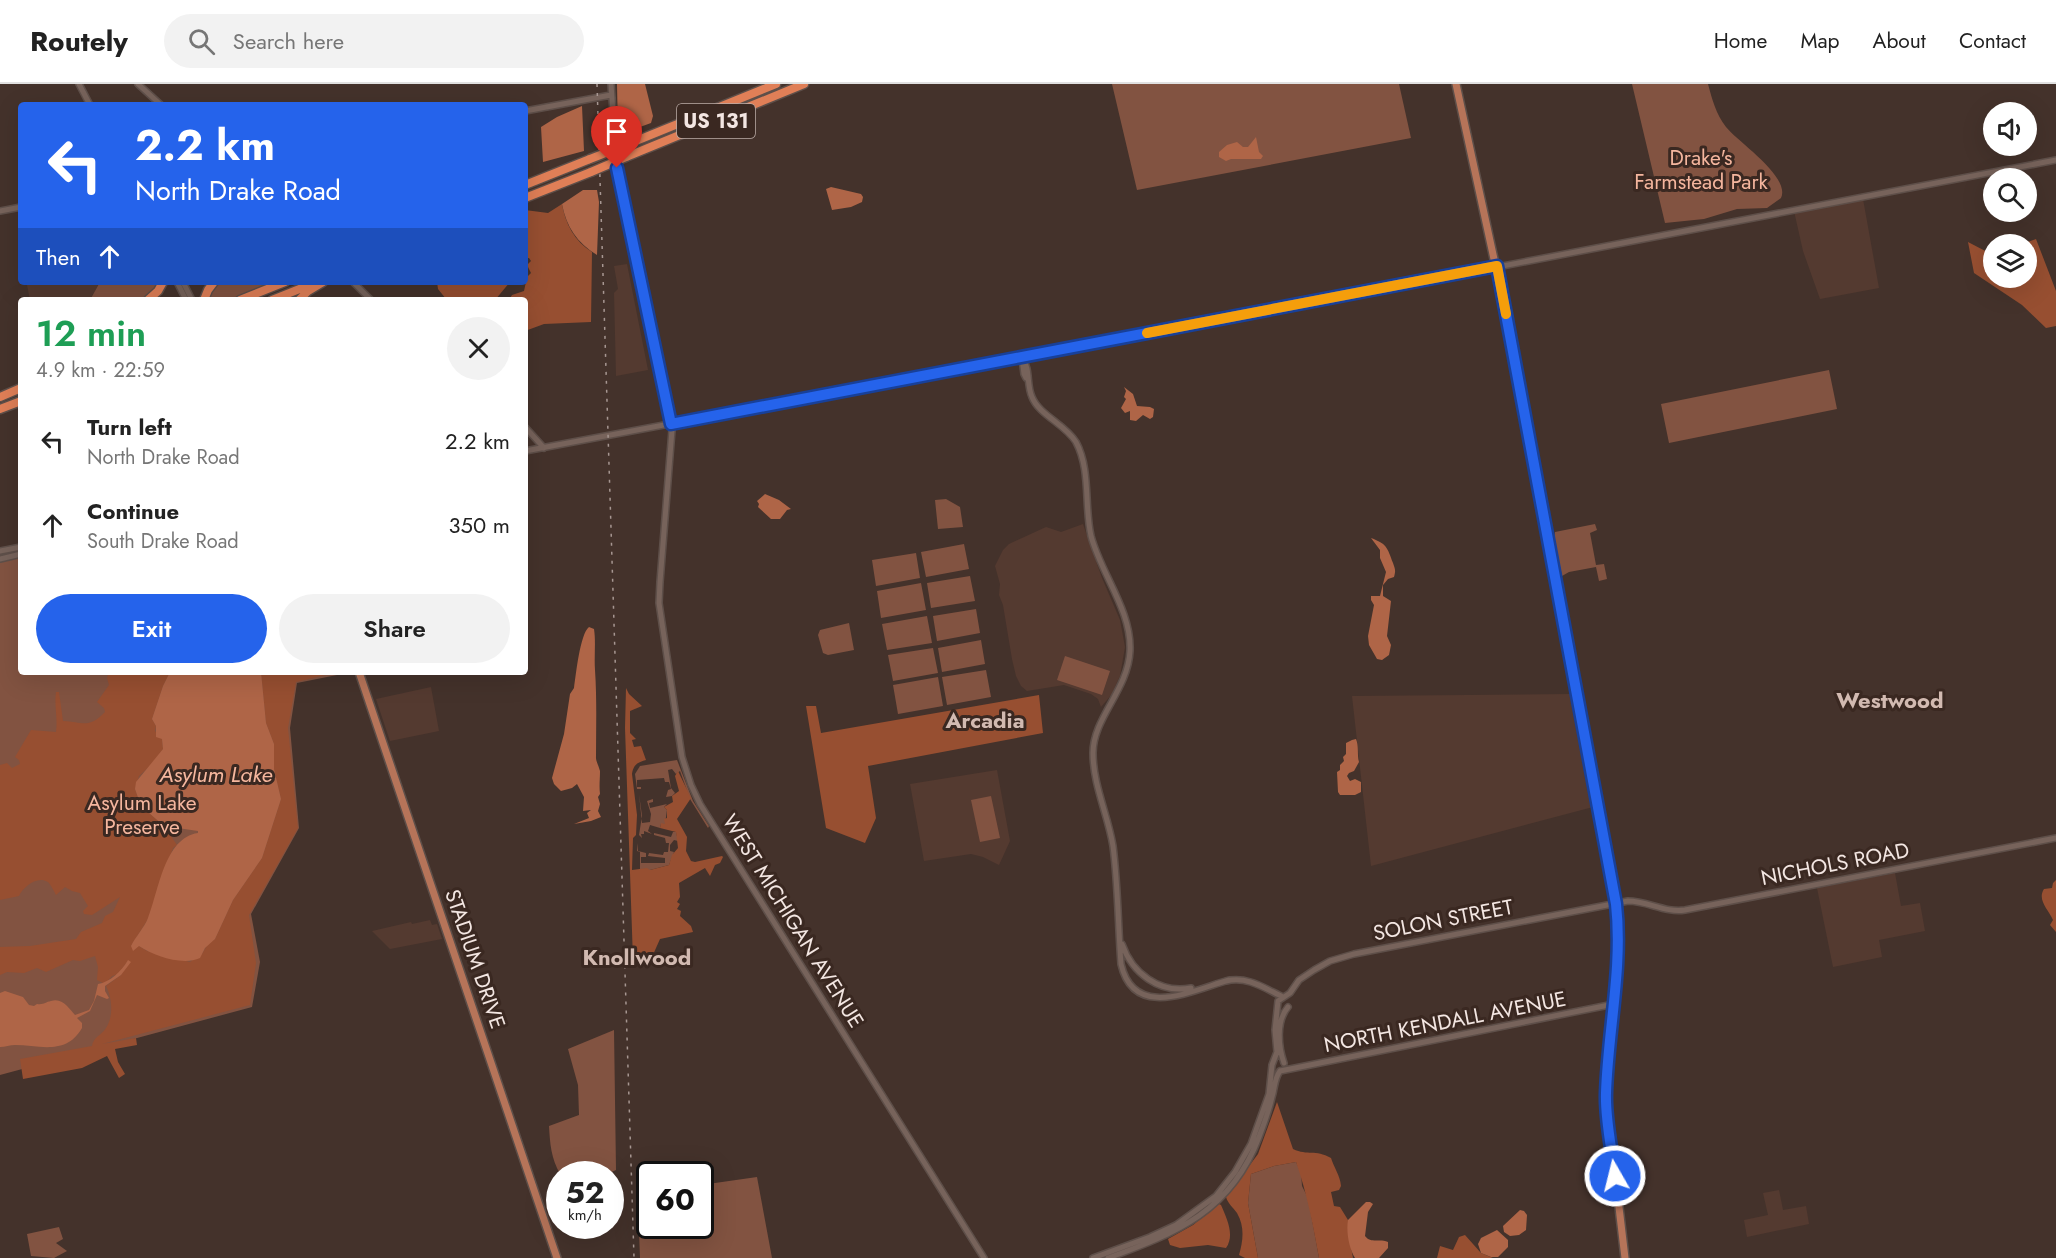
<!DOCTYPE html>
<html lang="en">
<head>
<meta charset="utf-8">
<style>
	:root { --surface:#fff; --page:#f2f2f2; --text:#222; --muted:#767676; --line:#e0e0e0; --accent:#2563eb }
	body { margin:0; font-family:Jost,sans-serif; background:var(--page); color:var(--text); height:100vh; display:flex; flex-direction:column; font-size:22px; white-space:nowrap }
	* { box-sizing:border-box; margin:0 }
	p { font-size:20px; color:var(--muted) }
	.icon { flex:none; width:33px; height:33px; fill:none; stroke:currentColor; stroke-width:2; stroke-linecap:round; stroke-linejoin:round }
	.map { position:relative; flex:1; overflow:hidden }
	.side { position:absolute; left:18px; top:213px; width:510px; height:378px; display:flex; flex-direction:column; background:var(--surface); border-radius:6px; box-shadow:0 6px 24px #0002 }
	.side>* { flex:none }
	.top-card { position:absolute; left:18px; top:18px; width:510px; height:183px; border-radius:6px; box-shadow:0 6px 24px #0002; background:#2563eb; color:#fff; overflow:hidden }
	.controls { position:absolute; left:1983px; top:18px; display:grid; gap:12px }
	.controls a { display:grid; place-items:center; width:54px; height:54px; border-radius:50%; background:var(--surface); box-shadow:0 6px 24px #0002; font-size:30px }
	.speed { position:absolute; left:546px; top:1077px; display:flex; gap:12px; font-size:30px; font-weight:700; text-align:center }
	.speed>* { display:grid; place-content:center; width:78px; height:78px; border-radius:50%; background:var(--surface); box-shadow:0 6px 24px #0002; line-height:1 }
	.speed small { font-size:15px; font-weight:400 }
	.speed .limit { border:3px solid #111; border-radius:9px; background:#fff; color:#111 }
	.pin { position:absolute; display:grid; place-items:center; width:51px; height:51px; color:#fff; margin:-62px -26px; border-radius:50% 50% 50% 0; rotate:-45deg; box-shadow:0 0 6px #0007 }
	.pin .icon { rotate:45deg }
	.me { position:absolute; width:66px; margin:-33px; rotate:352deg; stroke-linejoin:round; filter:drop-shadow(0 0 4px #0008) }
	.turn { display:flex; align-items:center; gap:21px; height:126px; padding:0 18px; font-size:27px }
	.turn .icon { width:78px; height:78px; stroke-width:2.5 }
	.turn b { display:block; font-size:42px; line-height:51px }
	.then { display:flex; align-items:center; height:57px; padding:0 18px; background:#0003; gap:12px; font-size:22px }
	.round { display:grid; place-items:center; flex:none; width:63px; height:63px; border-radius:32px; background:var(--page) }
	.headline { display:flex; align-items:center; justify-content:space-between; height:102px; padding:0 18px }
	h1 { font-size:36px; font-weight:600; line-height:45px; color:#1e9e55 }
	.button { display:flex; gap:12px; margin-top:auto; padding:12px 18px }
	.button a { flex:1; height:69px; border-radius:36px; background:var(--accent); color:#fff; font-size:24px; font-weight:600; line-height:69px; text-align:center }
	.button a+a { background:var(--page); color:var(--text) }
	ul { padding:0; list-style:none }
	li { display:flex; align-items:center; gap:18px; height:84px; padding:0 18px }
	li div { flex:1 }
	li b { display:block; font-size:22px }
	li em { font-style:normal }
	header { display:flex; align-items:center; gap:36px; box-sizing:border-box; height:84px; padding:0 30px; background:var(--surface); border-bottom:2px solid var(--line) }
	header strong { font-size:28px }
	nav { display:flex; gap:33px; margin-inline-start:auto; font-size:21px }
	.search { width:420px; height:54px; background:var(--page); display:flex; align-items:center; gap:15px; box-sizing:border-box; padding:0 21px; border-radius:33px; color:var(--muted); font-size:22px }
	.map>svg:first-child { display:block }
	.built { fill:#543a30 }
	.green { fill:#825341 }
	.forest { fill:#974f31 }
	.water { fill:#af6547 }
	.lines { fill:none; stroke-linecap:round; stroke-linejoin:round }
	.secondary-casing { stroke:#5e4f49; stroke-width:8 }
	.primary-casing { stroke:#5e4f49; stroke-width:10 }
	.highway-casing { stroke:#5e4f49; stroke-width:11 }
	.secondary { stroke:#77635b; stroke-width:5 }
	.primary { stroke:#b67459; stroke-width:7 }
	.highway { stroke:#e07f57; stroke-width:8 }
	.rail { stroke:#a79792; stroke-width:1.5; stroke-dasharray:3 6; stroke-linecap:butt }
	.highway-bridge-casing { stroke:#5e4f49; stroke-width:11; stroke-linecap:butt }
	.highway-bridge { stroke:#e07f57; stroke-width:8 }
	.route-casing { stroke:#184099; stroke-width:15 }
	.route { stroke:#2563eb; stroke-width:10 }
	.slow { stroke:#f59e0b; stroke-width:10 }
	.labels { text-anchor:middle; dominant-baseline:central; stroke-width:6; stroke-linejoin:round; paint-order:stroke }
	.shield { fill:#3a2821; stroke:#bcada8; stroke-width:1.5 }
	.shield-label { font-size:20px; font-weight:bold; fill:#f3e6e2 }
	.park-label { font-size:21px; fill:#f5b69e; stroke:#3a2821 }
	.street-label { font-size:21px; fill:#f3e6e2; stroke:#3a2821 }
	.neighbourhood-label { font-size:22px; font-weight:bold; fill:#d2bab1; stroke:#3a2821 }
	.water-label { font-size:22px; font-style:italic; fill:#f6b79e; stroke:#3a2821 }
</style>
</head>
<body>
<header>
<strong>Routely</strong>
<div class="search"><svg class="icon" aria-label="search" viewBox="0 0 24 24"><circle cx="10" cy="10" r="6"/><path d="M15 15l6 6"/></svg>Search here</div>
<nav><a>Home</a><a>Map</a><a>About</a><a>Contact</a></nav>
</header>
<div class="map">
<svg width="2056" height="1174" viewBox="0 0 2056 1174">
	<rect width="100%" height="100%" fill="#44322b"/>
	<path class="built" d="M1863 115 1879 204 1820 215 1803 167 1794 127Z
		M627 180 648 286 616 292 614 209 618 205 614 182Z
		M29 198H100L90 216H30L27 201Z
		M1083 440 1102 494 1120 536 1125 563 1120 592 1112 610 1101 623 1098 615 1091 610 1064 601 1027 607 1021 602 1016 592 1012 575 1003 521 999 511 1000 500 995 482 1003 466 1009 460 1046 443 1061 448Z
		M431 603 439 647 390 657 376 615Z
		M1571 610 1593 723 1371 782 1352 612Z
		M997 686 1010 757 999 781 983 773 971 770 924 777 910 700Z
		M1895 789 1901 822 1920 819 1925 847 1879 856 1882 873 1833 883 1817 804Z
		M430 836 432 841 437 840 442 855 390 865 372 847 411 838 412 840Z
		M1779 1106 1783 1126 1806 1122 1809 1140 1747 1153 1744 1136 1768 1131 1763 1109Z"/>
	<path class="green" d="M1112 0H1399L1411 54 1137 106Z
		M1632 0H1708C1712 15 1716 30 1726 43 1738 58 1791 93 1781 114L1767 124 1737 125 1704 135 1665 139Z
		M100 198H161L156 207 144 216H90Z
		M219 198H275L230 216H207Z
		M1829 286 1837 325 1669 359 1661 320Z
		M946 415 960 423 963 443 938 445 935 416Z
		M1595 440 1597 446 1590 449 1596 481 1604 480 1607 495 1599 497 1596 483 1569 488 1562 492 1554 454 1555 448Z
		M964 460 969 485 926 493 921 468Z
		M21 468V588H352L297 599 290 644 299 744 251 830 260 878 252 923 0 991V473Z
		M916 469 920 494 876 502 872 476Z
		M970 492 975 517 931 524 927 499Z
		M921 499 926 526 881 534 877 507Z
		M976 525 980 549 937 557 933 532Z
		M927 532 932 559 887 566 882 540Z
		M849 539 854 566 828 571 823 569 818 551 820 546Z
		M981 556 985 580 942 588 938 564Z
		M933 564 938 589 893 597 888 571Z
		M1065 572 1110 587 1102 611 1057 596Z
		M986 586 991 613 947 621 942 593Z
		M938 593 943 622 898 630 893 601Z
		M677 676 693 717 709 742 708 744 690 715 680 687 676 690 672 685 668 686 671 704 675 709 672 712 666 713 668 706 671 705 669 698H665L664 694 637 696V703H641V705H637L635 690 640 682Z
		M639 710 642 739 650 738 651 730 647 717 653 715V718L649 719 650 724 667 720 664 723 667 726 665 740H661L660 744 650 741 648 747 652 750 644 747V750H641L642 754 639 751 642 732Z
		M991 712 1000 754 980 758 971 716Z
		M673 748H676L678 757 674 756 670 761V767L674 768 669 781 650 786H640V768L637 767V759L638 767 646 769V773H641V779H665V774L648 772 649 769 663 771 664 768H668L669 759H666L665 754 654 751V749L671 753Z
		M614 946 616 1086 607 1090H586L585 1087 560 1090C551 1074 550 1060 549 1042L579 1031 578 1001 568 965Z
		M1296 1078 1301 1089 1302 1102 1308 1114 1319 1174H1258L1248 1119 1251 1090 1274 1082Z
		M757 1093 772 1174H640L637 1094 649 1104 650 1142H700L701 1101Z
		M59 1143 63 1155 56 1159 67 1167 54 1174 31 1172 27 1150Z"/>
	<path class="forest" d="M562 120C565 139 575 158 592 168L591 238 544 240 525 247V216H509L512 211 524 207 527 193 531 189 527 181 531 177 529 174H525V126L548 129Z
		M2036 155 2056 207V242L2046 244 2022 221 1974 189 1968 158 1993 171 1994 194H2026V160H2022Z
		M437 198H510L495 216H460L459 213 446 215 438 205Z
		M109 588H170L163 602 152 635 156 642 155 647 162 655 163 665 155 677 139 692 135 705 141 722 164 742 177 761 173 764 148 835 131 862H139L147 867 190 878 202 870 208 860 215 855 233 816 262 774 281 715 274 685V660L266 639 261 588H338L296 598 288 644 298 744 249 831 256 879 250 921 102 960 136 954 137 961 115 965 118 978 125 990 119 994 107 972 82 984 23 995 20 975 92 962C93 953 102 951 106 944 114 932 112 913 106 902L121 891 128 877 118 890 112 892 105 900 97 896 98 883 95 872 80 877 73 876 46 888 37 884 24 889 7 888 0 891V863L30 862 76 855 81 848 102 839 105 832 113 828 120 813 92 831 84 830 83 827 88 822 80 809 72 807 65 803 56 811C54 807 51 801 48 798 37 791 23 803 19 812L0 816V681L7 679 12 684 20 680 19 676 15 673 31 646 56 648C58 634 54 622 56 608H59L63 637C83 638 89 645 105 628L104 624 97 618 109 601 107 594Z
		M626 604 629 610 642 622 630 627V649L636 655 632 656 634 663 641 662 646 676C638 678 633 681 632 690L637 731 636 751 633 754 632 786 647 784 650 786 669 781 672 771 678 764 676 748 660 744 661 739 665 740 664 735 667 734V726L664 723 673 718 672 712 679 707 675 692 678 687 691 714 677 735 687 753 686 767 691 777 695 778 722 772 723 773 720 779 715 781 710 792 705 784 679 799 680 813 677 818 680 820 677 825 681 827 680 832 691 842 693 848 660 855 648 882 633 876 625 644Z
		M1039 611 1043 649 868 682 876 734 865 759 826 744 806 622H816L821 649Z
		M2056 796V848L2050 841 2053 836C2048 825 2037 816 2044 805L2052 804 2053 799Z
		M1277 1018 1293 1065C1308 1072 1315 1065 1331 1074 1334 1084 1340 1091 1341 1102L1339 1106 1331 1108 1334 1122 1340 1123 1348 1136V1147L1353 1174H1319C1313 1141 1307 1109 1296 1078L1274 1082 1251 1090 1248 1119 1258 1174H1245L1239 1171C1243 1157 1245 1143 1237 1129 1233 1123 1228 1120 1226 1113L1258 1070Z
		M1219 1120 1221 1121C1227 1135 1235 1151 1226 1164L1208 1161 1180 1164 1170 1161 1168 1155 1193 1141Z
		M1465 1151 1481 1169 1493 1174H1437L1440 1162 1453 1166 1459 1153Z"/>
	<path class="water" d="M617 0H645L653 32 651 39 618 51Z
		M582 22 584 67 543 78 541 43 557 33Z
		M1256 53 1259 68 1263 72 1261 75H1231L1226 77 1219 73V68L1227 61 1237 58 1243 63H1248Z
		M831 103 861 110 863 113 862 118 851 123 832 126 826 105Z
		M583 106H597L599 118 597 171C577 159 566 142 562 120Z
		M1124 303 1133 310 1137 322 1150 323 1154 325 1153 333 1150 335 1143 331 1136 337 1130 336V327L1125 329 1121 324 1126 315 1124 313 1126 307Z
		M765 410 779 416 791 425 787 426 780 435H771L758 423 759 420 757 417Z
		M1371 454C1387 460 1387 463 1393 479 1395 485 1396 486 1394 493L1388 495 1383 501V512L1391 517 1387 552 1391 561 1389 571 1382 576 1377 575 1369 561 1368 552 1374 521 1371 516V512H1380L1386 488 1380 474V466Z
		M589 543 594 545C596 558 594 572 595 586 597 615 596 645 596 674 596 677 599 683 600 687 600 695 599 702 600 710L598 713 600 720 598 727 601 733 591 737 574 740 589 734 587 729 591 726 583 727 584 713 577 700 572 704 561 707 554 700 552 694 564 650 570 610 574 604C576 591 580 550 589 543Z
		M170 588H261L266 639 274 660V685L281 715 262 774 233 816 215 855 205 864 200 874C183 882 154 872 139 862L133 867 131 862C136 852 144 844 148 834 159 807 164 754 198 749V747L164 742 141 722 135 705 136 698 163 665 162 655 156 653V642L152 635 163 602Z
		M1356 655C1359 662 1357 671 1359 678L1354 687 1349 689 1347 692 1350 697 1355 695 1361 698V708L1355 711H1340L1338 708 1337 688 1340 686V681L1344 677 1343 673 1346 670V659L1352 656Z
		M128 876 131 878 121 891 105 902V907L109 914 107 915 97 911 90 927 77 934 82 939V944C66 972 39 961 15 961 10 961 5 963 0 963V909L5 907 23 913 29 921 34 922 37 920C44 921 45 918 51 917 63 913 70 926 75 931L89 926 94 917 98 900C110 898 121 888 128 876Z
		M1366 1118H1370L1373 1120 1368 1128 1365 1152C1371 1160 1380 1154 1388 1158V1164L1379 1174H1355C1349 1164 1346 1148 1348 1136Z
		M1520 1126 1524 1127 1527 1131 1526 1146 1519 1151 1510 1152 1504 1148 1503 1142Z
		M1497 1146 1508 1156V1163L1498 1173H1491L1481 1169 1478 1160 1481 1154Z"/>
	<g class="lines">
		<defs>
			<path id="secondary" d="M79 0 90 21
				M138 0 161 21
				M611 0 617 84 672 346 660 498 659 519 682 673 691 701 700 720 984 1174
				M525 27 611 11
				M0 127 21 123
				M177 198 186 216
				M183 198 192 216
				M353 198 371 216
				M1022 274C1031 285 1026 300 1032 313 1039 331 1065 340 1076 358 1091 386 1084 421 1091 452 1101 490 1132 527 1130 567 1128 606 1093 634 1093 669 1093 701 1108 731 1113 762 1118 801 1118 841 1121 880 1134 937 1193 906 1229 896
				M1022 274 1024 290 1026 294
				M525 343 544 364
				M525 367 1022 274 2056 76
				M0 467 21 463
				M0 475 21 470
				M1122 860C1132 889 1159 910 1191 904
				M1226 897C1248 892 1264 904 1283 913
				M1284 979C1278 962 1276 937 1288 923
				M1280 987 1614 920
				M1093 1174 1150 1153 1176 1141 1216 1112 1235 1088 1251 1060 1269 1010 1272 981 1277 968 1275 946 1278 917 1290 909 1299 896 1314 886 1330 877 1354 870 1628 817C1648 817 1665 829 1685 826L2056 754
				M1108 1174C1177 1149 1231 1127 1259 1053 1264 1040 1269 1027 1272 1013 1275 1004 1274 995 1280 987"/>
			<path id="primary" d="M1456 0 1512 258 1616 820 1618 843 1617 879 1606 1013 1625 1174
				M359 588 557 1174"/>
			<path id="highway" d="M626 61 776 0
				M626 73 804 0
				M525 101 590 75
				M525 114 591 88
				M148 216 158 207 163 198
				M204 216 208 206 214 198
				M240 216 285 198
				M272 216 317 198
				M299 216 308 207 323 198
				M0 313 21 304
				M0 325 21 317"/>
		</defs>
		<use href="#secondary" class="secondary-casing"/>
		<use href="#primary" class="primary-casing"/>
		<use href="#highway" class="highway-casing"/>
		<use href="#secondary" class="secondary"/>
		<use href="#primary" class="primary"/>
		<use href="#highway" class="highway"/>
		<path class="rail" d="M597 0 634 1174"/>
		<defs>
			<path id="highway-bridge" d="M590 75 626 61
				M591 88 626 73"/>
		</defs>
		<use href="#highway-bridge" class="highway-bridge-casing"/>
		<use href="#highway-bridge" class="highway-bridge"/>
	</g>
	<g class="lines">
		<defs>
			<path id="route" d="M617 84 671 340 1497 182 1616 820C1623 883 1608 946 1606 1009 1605 1036 1612 1065 1615 1092"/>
		</defs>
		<use href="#route" class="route-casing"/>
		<use href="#route" class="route"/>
		<path class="slow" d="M1147 249 1497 182 1506 230"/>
	</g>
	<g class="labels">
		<rect class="shield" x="677" y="20" width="78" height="34" rx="4.5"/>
		<g class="shield-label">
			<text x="716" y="37">US 131</text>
		</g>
		<g class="park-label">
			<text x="1701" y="74">Drake's<tspan x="1701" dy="24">Farmstead Park</tspan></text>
			<text x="142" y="719">Asylum Lake<tspan x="142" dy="24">Preserve</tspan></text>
		</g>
		<g class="street-label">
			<text transform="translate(1835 780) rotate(-11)">NICHOLS ROAD</text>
			<text transform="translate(1443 836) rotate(-11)">SOLON STREET</text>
			<text transform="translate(793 837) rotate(58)">WEST MICHIGAN AVENUE</text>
			<text transform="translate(475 875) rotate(71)">STADIUM DRIVE</text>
			<text transform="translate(1445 938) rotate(-11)">NORTH KENDALL AVENUE</text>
		</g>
		<g class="neighbourhood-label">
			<text x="1890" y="616">Westwood</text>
			<text x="985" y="636">Arcadia</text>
			<text x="637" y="873">Knollwood</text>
		</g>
		<g class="water-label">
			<text x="216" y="690">Asylum Lake</text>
		</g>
	</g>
</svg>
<div class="controls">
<a><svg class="icon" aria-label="sound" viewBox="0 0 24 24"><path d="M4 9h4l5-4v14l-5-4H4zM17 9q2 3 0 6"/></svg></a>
<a><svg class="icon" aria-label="search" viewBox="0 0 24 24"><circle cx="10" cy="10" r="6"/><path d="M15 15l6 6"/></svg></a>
<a><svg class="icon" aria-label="layers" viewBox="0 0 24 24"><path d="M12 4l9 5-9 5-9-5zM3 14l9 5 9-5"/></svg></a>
</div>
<div class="speed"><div>52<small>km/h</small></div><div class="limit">60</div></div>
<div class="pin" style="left:617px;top:84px;background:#d93025"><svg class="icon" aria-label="arrive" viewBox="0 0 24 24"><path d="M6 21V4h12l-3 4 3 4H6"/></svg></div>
<svg class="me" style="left:1615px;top:1092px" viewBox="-20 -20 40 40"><circle r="17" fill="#2563eb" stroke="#fff" stroke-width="3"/><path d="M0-11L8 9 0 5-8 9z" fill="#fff"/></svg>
<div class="top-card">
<div class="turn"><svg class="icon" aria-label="left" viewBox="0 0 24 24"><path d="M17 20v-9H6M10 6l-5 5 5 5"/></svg><div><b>2.2 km</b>North Drake Road</div></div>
<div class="then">Then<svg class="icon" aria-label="ahead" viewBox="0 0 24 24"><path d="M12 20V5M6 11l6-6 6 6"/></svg></div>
</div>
<section class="side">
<div class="headline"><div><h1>12 min</h1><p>4.9 km · 22:59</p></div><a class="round"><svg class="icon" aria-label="close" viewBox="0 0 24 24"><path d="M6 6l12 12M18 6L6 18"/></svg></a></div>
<ul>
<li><svg class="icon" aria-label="left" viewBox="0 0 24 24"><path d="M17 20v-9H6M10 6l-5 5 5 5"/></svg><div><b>Turn left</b><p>North Drake Road</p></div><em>2.2 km</em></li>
<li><svg class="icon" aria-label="ahead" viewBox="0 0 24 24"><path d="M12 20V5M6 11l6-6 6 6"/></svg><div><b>Continue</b><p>South Drake Road</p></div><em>350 m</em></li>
</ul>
<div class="button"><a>Exit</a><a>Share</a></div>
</section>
</div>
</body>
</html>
